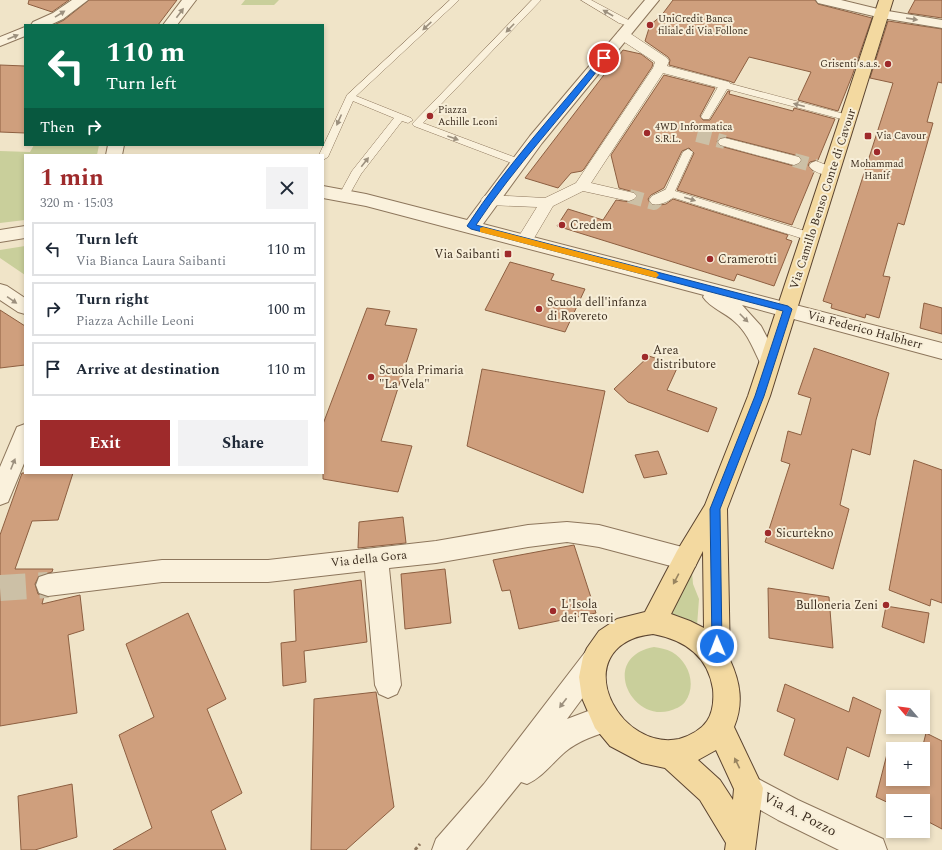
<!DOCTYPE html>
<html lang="en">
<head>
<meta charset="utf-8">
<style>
	:root { --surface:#fff; --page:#f2f2f3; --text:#1f2937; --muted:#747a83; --line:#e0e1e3; --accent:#9e2a2b }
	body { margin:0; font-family:Spectral,serif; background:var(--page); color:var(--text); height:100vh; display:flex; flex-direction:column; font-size:15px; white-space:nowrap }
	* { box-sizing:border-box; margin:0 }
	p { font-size:13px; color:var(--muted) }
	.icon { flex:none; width:22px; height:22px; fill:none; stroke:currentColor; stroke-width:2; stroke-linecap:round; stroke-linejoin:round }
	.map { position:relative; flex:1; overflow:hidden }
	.side { position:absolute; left:24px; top:154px; width:300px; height:320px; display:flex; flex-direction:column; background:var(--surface); border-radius:0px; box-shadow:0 2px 6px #0003 }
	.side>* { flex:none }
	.banner { position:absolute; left:24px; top:24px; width:300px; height:122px; border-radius:0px; box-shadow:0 2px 6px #0003; background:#0b6e4f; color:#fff; overflow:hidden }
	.needle { width:26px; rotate:298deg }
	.fabs { position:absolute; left:886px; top:690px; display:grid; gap:8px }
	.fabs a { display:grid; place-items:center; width:44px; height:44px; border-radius:0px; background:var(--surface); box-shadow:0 2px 6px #0003; font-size:20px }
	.pin { position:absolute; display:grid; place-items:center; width:34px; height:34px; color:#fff; margin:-17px; border:2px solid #fff; border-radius:50%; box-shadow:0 1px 4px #0007 }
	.me { position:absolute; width:44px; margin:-22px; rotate:359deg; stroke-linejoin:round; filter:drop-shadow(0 0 3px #0008) }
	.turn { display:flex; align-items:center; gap:14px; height:84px; padding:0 16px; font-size:18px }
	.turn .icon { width:52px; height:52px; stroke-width:2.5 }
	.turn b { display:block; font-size:28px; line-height:34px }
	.then { display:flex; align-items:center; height:38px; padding:0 16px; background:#0003; gap:8px; font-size:15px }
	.round { display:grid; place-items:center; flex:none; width:42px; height:42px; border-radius:0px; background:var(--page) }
	.summary { display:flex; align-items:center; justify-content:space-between; height:68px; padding:0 16px }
	h1 { font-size:24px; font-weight:700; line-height:30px; color:var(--accent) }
	.primary-button { display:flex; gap:8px; margin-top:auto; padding:8px 16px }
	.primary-button a { flex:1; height:46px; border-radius:0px; background:var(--accent); color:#fff; font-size:16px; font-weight:700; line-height:46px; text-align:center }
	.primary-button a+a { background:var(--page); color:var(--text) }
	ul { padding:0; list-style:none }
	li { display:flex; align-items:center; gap:12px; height:54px; margin:0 8px 6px; padding:0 8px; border:2px solid var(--line); border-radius:0px }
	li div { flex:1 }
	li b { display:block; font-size:15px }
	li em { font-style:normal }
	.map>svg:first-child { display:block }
	.green { fill:#c9cf9b }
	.building { fill:#cf9f7d; stroke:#8d5f41; fill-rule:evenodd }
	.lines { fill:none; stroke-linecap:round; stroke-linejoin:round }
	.pedestrian-tunnel { stroke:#ccc0a6; stroke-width:14; stroke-dasharray:14 7; stroke-linecap:butt }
	.minor-tunnel { stroke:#ccc0a6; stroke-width:26; stroke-dasharray:26 13; stroke-linecap:butt }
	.service-casing { stroke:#8d765c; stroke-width:1 }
	.pedestrian-casing { stroke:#8d765c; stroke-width:1 }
	.minor-casing { stroke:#8d765c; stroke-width:2 }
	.tertiary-casing { stroke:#8d765c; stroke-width:2 }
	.primary-casing { stroke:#5b4430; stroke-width:2 }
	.path { stroke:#8d765c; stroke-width:3; stroke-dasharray:3.5 2.5; stroke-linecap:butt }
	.service { fill:#faf1dc; fill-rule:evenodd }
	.pedestrian { fill:#faf1dc; fill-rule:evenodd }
	.minor { fill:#faf1dc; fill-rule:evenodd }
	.tertiary { fill:#faf1dc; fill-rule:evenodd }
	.primary { fill:#f3d9a0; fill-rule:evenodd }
	.oneway { fill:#9c907e }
	.oneway2 { fill:#988460 }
	.route { fill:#1a73e8; stroke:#114b97 }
	.slow { fill:#f59e0b }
	.poi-dot { fill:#9e2a2b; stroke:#f7eed8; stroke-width:1.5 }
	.labels { text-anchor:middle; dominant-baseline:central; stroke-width:4; stroke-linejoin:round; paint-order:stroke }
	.far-poi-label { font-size:10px; fill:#3d2e20; stroke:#f7eed8; text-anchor:start }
	.street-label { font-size:12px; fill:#3d2e20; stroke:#f7eed8 }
	.poi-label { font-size:12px; fill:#3d2e20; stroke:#f7eed8; text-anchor:start }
	.near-street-label { font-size:14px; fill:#3d2e20; stroke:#f7eed8 }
</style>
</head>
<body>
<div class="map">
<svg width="942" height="850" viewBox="0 0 942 850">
	<rect width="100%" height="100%" fill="#f0e4c8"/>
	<path class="green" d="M245 0H279L274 5H241Z
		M34 145H99L97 155H25V220L0 223V151L30 152Z
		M25 246V275L0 258V250Z
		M692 572 693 584 699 599 697 626 679 616 665 613Z
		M654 647C660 648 666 649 672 652 689 662 697 685 685 702 681 707 675 709 669 711 630 721 600 657 654 647Z"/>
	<path class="building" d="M29 0H69L52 12 28 4Z
		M89 0H177L158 25H54L64 20Z
		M673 0H815L818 4 872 18 852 76 838 111 798 100 811 72 749 57 734 83 729 81 669 65 670 60 668 57 645 41 650 25 661 16Z
		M915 0H942V18L908 13Z
		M888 21 942 29V83L938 82 927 122 933 123 904 225 898 223 883 276 890 277 879 318 866 314 865 318 831 308 832 304 823 301 893 83 870 78Z
		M623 50 641 54 653 63 652 67 584 169 582 171 571 173 558 188 525 178Z
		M0 65 25 66V133L0 132Z
		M664 75 715 88 700 116 703 120H710L728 91H730L729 94 793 111 794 108 835 119 818 160 810 162 808 165 814 172 792 225 677 190 694 153 689 148 682 151 664 188 651 195 648 199 651 205 655 206 666 204 673 199 788 235 786 239 792 241 774 286 737 274 734 281 557 226 568 209 603 220 616 200 630 202 638 197 634 192 619 188 611 155ZM725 137 799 156 802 161 800 164 794 166 720 146 717 141 720 138Z
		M510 262 554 274 551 280 585 289 565 332 485 310Z
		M924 303 942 308V334L920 328Z
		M367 308 390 311 385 325 417 329 381 441 412 446 398 492 323 479V424Z
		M0 310 25 326V365L0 368Z
		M814 348 889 373 876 420 870 455 852 449 840 505 849 509 833 569 765 542 790 464 781 461 788 431 801 435 811 398 798 394Z
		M649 356 678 366 667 390 717 408 708 432 628 402 614 389Z
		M482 369 605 391 583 493 467 446Z
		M658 451 667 474 644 478 635 455Z
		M914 460 942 470V603L931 599 930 606 889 590Z
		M22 473H73L58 520 32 521 15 569H53L52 572 39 576 35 584 38 594 44 596 42 604 80 595 84 630 68 635 77 713 0 726V535Z
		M403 517 406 543 358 548 359 522Z
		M574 545 596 613 519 629 510 590 502 591 493 560Z
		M445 569 451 623 405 629 401 574Z
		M361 580 367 642 304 651 306 682 283 686 281 643 296 641 294 590Z
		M768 588 829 597 833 648 769 638Z
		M886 606 929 613 924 643 882 627Z
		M188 613 226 699 207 709 242 793 211 811 226 850H113L152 828 119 735 154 717 126 644Z
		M785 684 849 712 853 697 881 710 869 757 847 747 838 780 784 755 795 719 777 711Z
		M376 692 394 807 346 850H311L314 699Z
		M926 733 942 741V829L923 819V801H893V805L876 797 887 754 893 757V779H923L922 749Z
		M72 784 77 837 35 850H21L18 796Z"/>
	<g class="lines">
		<path class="pedestrian-tunnel" d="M697 135 725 142
			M794 160 816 166
			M629 196 654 203 657 200"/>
		<path class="minor-tunnel" d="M0 588 48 585"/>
		<defs>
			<path id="service" d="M450 0H459L356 96 411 118 413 120 408 123 402 121 361 174 348 197H340L339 195 352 171 394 118 353 101 328 157 323 160V155H319L347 95Z
				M532 0H541L423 123 522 160 523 162 522 164H514L414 126 412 124 414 122Z
				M581 0H591L636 24 632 27 619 23Z
				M724 82 852 116 854 118 849 121 727 89 709 119H703L701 117 719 85Z
				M688 149 693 152 675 191 815 234 816 237 815 240H807L665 195 664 193 683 152Z"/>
			<path id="pedestrian" d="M623 31 628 32 667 58 669 61 667 66 729 82 731 85 729 88 724 89 663 73 591 183 634 193 637 196 634 199 629 201 583 191 553 206 530 245 524 246 518 245 516 241 537 207 489 205 484 204 481 200 484 196 489 195 545 198 576 183 653 68 655 62 618 38 617 35 618 32Z
				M725 138 799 157 801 160 799 163 794 165 720 145 718 142 720 139Z
				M816 161 837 169 839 172 837 175C829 177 813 173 809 166L811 163Z
				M669 188 674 190 677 193C672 201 660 206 652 204L649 200 652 196Z"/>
			<path id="minor" d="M72 0H88L63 19 50 25H31L33 22 53 13Z
				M182 0H196L177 25H163Z
				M645 0H659L542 143 483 224 942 343V359L742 305 761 326 780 362 777 368 770 370 763 368C754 352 749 334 735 322 726 313 710 308 703 297L704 295 366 206 323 198V186L366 194 467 220 530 136Z
				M816 0H841L882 10 942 20V28L882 18 818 3Z
				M25 27V36L0 46V37Z
				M108 145H124L122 155H106Z
				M25 226V238L0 242V230Z
				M0 284 7 286 25 298V314L18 312 0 300Z
				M25 424V461L8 502 0 505V467L17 427Z
				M567 522 599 525 686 548 695 551 698 559 695 567 686 570 599 547 567 542 528 547 436 563 389 568 401 685 397 694 388 698 379 694 375 685 365 571 268 582H162L48 596 39 593 36 585 39 577 48 574 162 560H268L436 541 528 525Z
				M749 774 798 800 883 839 887 850H839L778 820 739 798 735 788 739 778Z"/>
			<path id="tertiary" d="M595 647 604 651 608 660 604 669 567 719 604 705 614 709 618 719 614 729C597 735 579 740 565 752 552 763 543 777 527 784L521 782 466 850H432L436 839 484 784 586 651Z"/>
			<path id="primary" d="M879 0H893L770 396 727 509 730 660C740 682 744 703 734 727L763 788 755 850H725L726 843 700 800 665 768 642 763 610 746 595 728 582 698 579 677 583 657 587 648 599 631 617 619 645 612 677 551 705 505 748 396ZM703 551 704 628 690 621 671 614ZM653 634C685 640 708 656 713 689 714 700 713 712 707 721 701 730 689 736 679 739 622 751 574 664 632 639 638 636 646 635 653 634ZM716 750 734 789 733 800 720 780 698 760Z"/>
		</defs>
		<use href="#service" class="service-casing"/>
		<use href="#pedestrian" class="pedestrian-casing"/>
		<use href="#minor" class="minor-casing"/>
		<use href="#tertiary" class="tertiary-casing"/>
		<use href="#primary" class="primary-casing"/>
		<path class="path" d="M415 850 420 844"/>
		<use href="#service" class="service"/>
		<use href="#pedestrian" class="pedestrian"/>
		<use href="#minor" class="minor"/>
		<use href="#tertiary" class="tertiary"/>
		<use href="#primary" class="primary"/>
	</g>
	<defs><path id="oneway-solid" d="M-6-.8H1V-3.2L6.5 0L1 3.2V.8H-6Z"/></defs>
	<g class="oneway">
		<use href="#oneway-solid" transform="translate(180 13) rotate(-53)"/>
		<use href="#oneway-solid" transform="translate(608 13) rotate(-150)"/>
		<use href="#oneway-solid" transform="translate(60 14) rotate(-32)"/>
		<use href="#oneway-solid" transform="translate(912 19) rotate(9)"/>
		<use href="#oneway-solid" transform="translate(427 26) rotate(137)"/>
		<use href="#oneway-solid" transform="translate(510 28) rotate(134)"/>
		<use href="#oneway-solid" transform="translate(13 37) rotate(-23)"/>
		<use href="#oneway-solid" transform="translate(799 105) rotate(-165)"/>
		<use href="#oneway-solid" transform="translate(339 120) rotate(114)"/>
		<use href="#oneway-solid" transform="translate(453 138) rotate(20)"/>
		<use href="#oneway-solid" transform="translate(365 162) rotate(-52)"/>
		<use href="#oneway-solid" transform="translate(690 199) rotate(17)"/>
		<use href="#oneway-solid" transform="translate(12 300) rotate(34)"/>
		<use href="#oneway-solid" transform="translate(744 318) rotate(45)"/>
		<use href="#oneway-solid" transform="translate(13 464) rotate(-68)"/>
		<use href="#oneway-solid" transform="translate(563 703) rotate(127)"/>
	</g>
	<g class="oneway2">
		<use href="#oneway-solid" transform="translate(676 579) rotate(118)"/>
		<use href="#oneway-solid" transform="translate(737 763) rotate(-116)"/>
	</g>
	<path class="route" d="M601 57 607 58C564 115 515 166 476 225L788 306 792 309 764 396 720 509 722 646 721 649 717 651 713 649 712 646 710 509 755 396 783 311 471 229 467 226C506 166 556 112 601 57Z"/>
	<path class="slow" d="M483 227 656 272 659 275 656 278 480 232V228Z"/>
	<g class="poi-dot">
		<circle cx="650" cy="25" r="4"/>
		<circle cx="888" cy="64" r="4"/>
		<circle cx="430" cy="116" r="4"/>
		<circle cx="647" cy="133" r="4"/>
		<rect x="864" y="132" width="8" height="8" rx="2"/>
		<circle cx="877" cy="152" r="4"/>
		<circle cx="562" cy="225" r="4"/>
		<rect x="504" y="250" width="8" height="8" rx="2"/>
		<circle cx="710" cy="259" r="4"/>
		<circle cx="539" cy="309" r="4"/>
		<circle cx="645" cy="357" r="4"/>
		<circle cx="371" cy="377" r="4"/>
		<circle cx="768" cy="533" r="4"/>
		<circle cx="886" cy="605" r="4"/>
		<circle cx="553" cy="611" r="4"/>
	</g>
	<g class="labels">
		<g class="far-poi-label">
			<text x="658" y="19">UniCredit Banca<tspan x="658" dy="12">filiale di Via Follone</tspan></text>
			<text x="880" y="64" text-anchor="end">Grisenti s.a.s.</text>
			<text x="438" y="110">Piazza<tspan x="438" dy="12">Achille Leoni</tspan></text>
			<text x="655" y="127">4WD Informatica<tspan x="655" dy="12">S.R.L.</tspan></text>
			<text x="876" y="136">Via Cavour</text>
			<text x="877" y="164" text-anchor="middle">Mohammad<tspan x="877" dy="12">Hanif</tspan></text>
		</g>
		<g class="street-label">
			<text transform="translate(823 199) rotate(-72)">Via Camillo Benso Conte di Cavour</text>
			<text transform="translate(865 330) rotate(15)">Via Federico Halbherr</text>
			<text transform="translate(369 559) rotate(-6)">Via della Gora</text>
		</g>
		<g class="poi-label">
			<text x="570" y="225">Credem</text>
			<text x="500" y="254" text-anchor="end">Via Saibanti</text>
			<text x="718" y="259">Cramerotti</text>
			<text x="547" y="302">Scuola dell'infanza<tspan x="547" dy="14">di Rovereto</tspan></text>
			<text x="653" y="350">Area<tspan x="653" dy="14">distributore</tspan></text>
			<text x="379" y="370">Scuola Primaria<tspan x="379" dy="14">"La Vela"</tspan></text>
			<text x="776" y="533">Sicurtekno</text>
			<text x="561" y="604">L'Isola<tspan x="561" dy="14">dei Tesori</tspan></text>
			<text x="878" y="605" text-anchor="end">Bulloneria Zeni</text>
		</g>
		<g class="near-street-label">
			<text transform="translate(800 814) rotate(27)">Via A. Pozzo</text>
		</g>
	</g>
</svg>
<div class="fabs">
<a><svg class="needle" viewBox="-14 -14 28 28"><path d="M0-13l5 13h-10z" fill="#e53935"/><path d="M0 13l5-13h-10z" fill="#747a83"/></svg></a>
<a>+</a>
<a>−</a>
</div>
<div class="pin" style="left:604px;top:58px;background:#d93025"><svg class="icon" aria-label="arrive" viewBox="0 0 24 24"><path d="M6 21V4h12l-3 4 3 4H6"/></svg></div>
<svg class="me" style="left:717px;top:646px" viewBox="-20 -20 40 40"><circle r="17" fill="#1a73e8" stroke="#fff" stroke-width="3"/><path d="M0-11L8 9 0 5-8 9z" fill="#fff"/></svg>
<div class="banner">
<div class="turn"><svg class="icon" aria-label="left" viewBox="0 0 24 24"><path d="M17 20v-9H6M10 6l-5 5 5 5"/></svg><div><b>110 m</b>Turn left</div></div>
<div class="then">Then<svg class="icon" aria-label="right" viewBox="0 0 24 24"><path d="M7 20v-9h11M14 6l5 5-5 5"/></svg></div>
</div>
<section class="side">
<div class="summary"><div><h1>1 min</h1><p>320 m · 15:03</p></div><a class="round"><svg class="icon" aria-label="close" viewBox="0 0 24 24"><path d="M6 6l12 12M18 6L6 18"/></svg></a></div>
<ul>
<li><svg class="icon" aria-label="left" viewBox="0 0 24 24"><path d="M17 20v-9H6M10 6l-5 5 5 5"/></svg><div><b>Turn left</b><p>Via Bianca Laura Saibanti</p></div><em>110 m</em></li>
<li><svg class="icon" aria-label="right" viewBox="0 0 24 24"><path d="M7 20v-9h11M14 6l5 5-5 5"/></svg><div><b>Turn right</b><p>Piazza Achille Leoni</p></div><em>100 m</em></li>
<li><svg class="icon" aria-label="arrive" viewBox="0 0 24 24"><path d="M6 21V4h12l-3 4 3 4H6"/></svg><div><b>Arrive at destination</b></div><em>110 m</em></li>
</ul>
<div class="primary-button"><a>Exit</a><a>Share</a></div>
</section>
</div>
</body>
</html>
